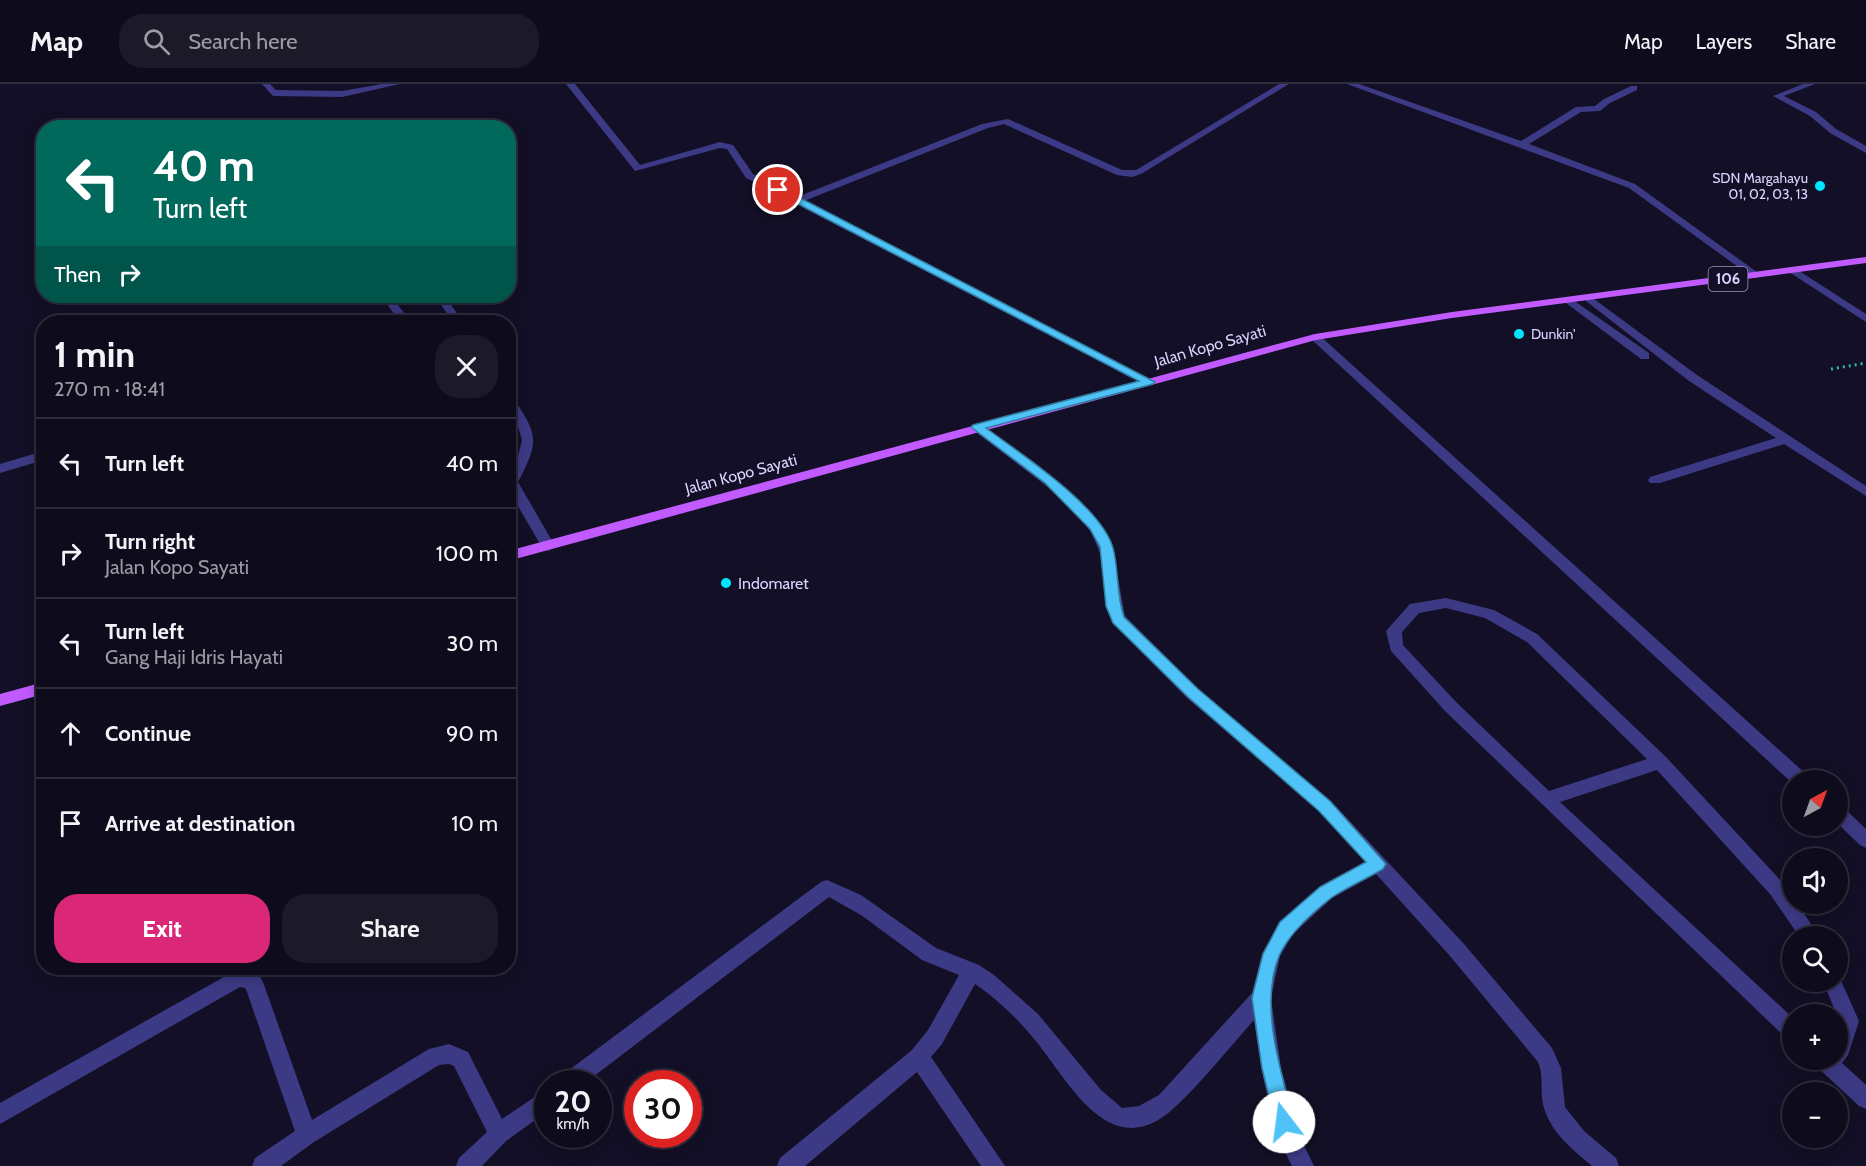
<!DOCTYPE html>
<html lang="en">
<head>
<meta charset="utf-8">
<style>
	:root { --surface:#0e0b1c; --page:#1c1929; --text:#f1f3f6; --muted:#9b9ba3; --line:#2e2b3b; --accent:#db2777 }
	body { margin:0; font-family:Cabin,sans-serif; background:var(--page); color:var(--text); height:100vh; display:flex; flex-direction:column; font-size:22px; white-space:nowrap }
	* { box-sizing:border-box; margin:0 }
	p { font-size:20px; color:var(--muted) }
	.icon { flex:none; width:33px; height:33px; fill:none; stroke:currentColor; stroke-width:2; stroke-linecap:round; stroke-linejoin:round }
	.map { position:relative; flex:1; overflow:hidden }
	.drawer { position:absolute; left:36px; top:231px; width:480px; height:660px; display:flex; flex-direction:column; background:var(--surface); border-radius:24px; box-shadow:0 3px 15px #0003,0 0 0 2px var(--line) }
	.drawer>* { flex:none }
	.hud { position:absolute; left:36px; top:36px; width:480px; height:183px; border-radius:24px; box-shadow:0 3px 15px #0003,0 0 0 2px var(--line); background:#00695c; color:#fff; overflow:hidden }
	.needle { width:39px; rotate:41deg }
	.controls { position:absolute; left:1782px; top:686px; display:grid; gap:12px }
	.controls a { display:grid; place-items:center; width:66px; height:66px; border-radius:50%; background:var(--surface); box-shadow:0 3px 15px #0003,0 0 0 2px var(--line); font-size:30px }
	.speed { position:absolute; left:534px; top:986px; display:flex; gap:12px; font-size:30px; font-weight:700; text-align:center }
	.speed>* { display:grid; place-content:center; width:78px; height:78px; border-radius:50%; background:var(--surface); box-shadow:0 3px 15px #0003,0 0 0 2px var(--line); line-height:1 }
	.speed small { font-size:15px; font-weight:400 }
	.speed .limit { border:9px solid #d22; background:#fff; color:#111 }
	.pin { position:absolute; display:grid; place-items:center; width:51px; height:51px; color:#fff; margin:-26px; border:3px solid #fff; border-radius:50%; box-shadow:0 2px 6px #0007 }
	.me { position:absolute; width:66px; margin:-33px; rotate:345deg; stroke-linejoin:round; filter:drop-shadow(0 0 4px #0008) }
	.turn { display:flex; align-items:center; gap:21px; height:126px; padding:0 18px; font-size:27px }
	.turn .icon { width:78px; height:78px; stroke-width:2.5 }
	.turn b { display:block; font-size:42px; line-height:51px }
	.then { display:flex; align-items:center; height:57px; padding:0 18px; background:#0003; gap:12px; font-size:22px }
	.round { display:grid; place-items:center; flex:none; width:63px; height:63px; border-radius:24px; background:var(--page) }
	.overview { display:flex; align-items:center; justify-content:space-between; height:102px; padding:0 18px }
	h1 { font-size:36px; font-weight:700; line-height:45px }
	.action { display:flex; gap:12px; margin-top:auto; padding:12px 18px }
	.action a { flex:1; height:69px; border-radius:24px; background:var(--accent); color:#fff; font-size:24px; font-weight:700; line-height:69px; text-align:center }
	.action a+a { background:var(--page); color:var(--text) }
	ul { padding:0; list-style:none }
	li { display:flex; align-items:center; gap:18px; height:90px; padding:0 18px; border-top:2px solid var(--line) }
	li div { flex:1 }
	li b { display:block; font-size:22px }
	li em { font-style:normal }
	header { display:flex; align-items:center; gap:36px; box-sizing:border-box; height:84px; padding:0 30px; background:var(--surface); border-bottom:2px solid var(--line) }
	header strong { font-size:28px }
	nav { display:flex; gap:33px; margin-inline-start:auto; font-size:21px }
	.search { width:420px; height:54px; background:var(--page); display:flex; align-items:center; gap:15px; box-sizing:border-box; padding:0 21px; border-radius:24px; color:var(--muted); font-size:22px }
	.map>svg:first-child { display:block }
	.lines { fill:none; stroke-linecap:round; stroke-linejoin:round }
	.path { stroke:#2fb8b0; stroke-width:3; stroke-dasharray:2 4; stroke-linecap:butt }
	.service { fill:#3d3a85; fill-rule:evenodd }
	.minor { fill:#3d3a85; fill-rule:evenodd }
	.primary { fill:#c25bff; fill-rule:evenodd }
	.route { fill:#4fc3f7; stroke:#337fa1; stroke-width:1.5 }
	.poi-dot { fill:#00e5ff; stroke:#130f26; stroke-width:2 }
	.labels { text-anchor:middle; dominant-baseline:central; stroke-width:4.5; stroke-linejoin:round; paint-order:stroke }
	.far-poi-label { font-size:14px; fill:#d9d4ff; stroke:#130f26; text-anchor:end }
	.shield { fill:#130f26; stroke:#9e99be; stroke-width:1.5 }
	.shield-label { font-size:15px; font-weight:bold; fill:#d9d4ff }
	.street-label { font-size:16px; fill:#d9d4ff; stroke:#130f26 }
	.poi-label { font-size:16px; fill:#d9d4ff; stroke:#130f26; text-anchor:start }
</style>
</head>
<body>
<header>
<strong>Map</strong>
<div class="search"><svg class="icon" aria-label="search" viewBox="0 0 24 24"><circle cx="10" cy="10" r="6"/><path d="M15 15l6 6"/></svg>Search here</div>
<nav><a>Map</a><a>Layers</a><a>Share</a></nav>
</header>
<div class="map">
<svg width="1866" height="1082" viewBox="0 0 1866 1082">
	<rect width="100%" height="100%" fill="#130f26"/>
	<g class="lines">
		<path class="path" d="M1831 285 1866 279"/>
		<path class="service" d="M1279 0H1289L1141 90 1133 88Z
			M381 212H391L411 238H400Z
			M435 212H445L463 238H453Z
			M1570 214 1649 269V275H1641L1566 219 1564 217Z
			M1315 250 1319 251 1807 691 1809 696H1792V699L1311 255V251Z
			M508 311 512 312C538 351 540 356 518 398L555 462 548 467 543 465 508 405V388L518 372 522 356 517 339 508 325Z
			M44 367V376L0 389V380Z
			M1446 514 1494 526 1537 550 1666 673 1782 798 1792 812V819H1797L1819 852H1799L1770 810 1657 686 1560 718 1792 933V955L1785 953 1445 627 1391 567 1386 547 1410 520ZM1446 524 1485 534 1527 558 1647 675 1549 707 1457 619 1403 561 1402 548 1419 529Z
			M1838 722 1844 724 1866 745V764L1860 761 1838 740Z
			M1838 890 1859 937 1848 971 1842 979 1866 1001V1025L1859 1022 1816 982 1813 975H1838L1839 937 1823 897H1838Z"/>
		<path class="minor" d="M262 0H270L276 6 342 7 382 0H400L342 13 273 12Z
			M566 0H575L640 81 720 58 733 61 753 90 797 113 982 40 1008 35 1122 86H1141V90L1132 93 1117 91 1004 40 988 44 804 117 1155 298 1149 302 1145 301 746 94 727 65 720 64 635 87Z
			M1347 0H1359L1521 57 1576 23 1595 22 1604 15 1631 2H1637V6L1610 19 1600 27 1581 28 1529 60 1635 100 1761 191 1756 194 1752 193 1629 104Z
			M1803 0H1815L1784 12 1816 28 1836 45 1866 62V69L1830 49 1810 32 1773 12Z
			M1793 183 1866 230V238L1789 188V184Z
			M1590 212 1697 291 1866 402V412L1784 360 1660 399H1650L1648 396 1650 393 1776 354 1689 297 1586 217V213Z
			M977 339 1034 378 1088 426 1101 442 1112 462 1125 532 1199 606 1331 717 1464 860 1552 964 1561 984 1565 1023 1584 1047 1616 1074 1619 1082H1592C1572 1065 1549 1047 1543 1020 1540 1006 1544 992 1538 978L1450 872 1376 790 1332 814 1293 850 1280 872 1271 914 1281 984 1300 1053 1314 1082H1292C1269 1037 1261 985 1254 936 1228 965 1203 997 1174 1024 1111 1082 1070 999 1035 956 1018 935 997 915 975 900L942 960 931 973 1005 1082H981L917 988 805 1082H777L780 1074 912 966 928 946 959 891 922 876 861 831 829 813 585 999H558L561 992 821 798 827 796 861 811 936 864 979 881 994 891 1038 930 1101 1006 1122 1024 1139 1022 1159 1011 1252 909 1262 870 1279 838 1320 802 1365 778 1319 727 1187 614 1113 539 1106 517 1101 471 1091 448 1079 432 1044 400 973 346 971 343Z
			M238 885 258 889 263 898 312 1036 429 965 449 960 468 968 502 1035 548 1004V1027L506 1057 482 1082H456L459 1074 487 1048 454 982 449 980 439 981 314 1058 281 1082H252L255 1074 295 1047 247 908 245 904 240 903 0 1040V1019Z"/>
		<path class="primary" d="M1866 173V179L1452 234 1316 256 508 477V467L1315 250 1452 228Z
			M44 598V610L0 622V610Z"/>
	</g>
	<path class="route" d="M775 104H781L1155 298 1153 300 986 344C1021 370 1101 422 1113 464 1119 486 1116 511 1124 533L1198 605 1330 717 1386 780 1383 785C1366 795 1347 803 1331 814 1312 829 1289 849 1279 872 1259 921 1281 988 1294 1038L1291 1045 1284 1048 1277 1045 1262 984 1252 914 1263 870 1280 838 1320 803 1366 778 1319 727 1188 613 1113 539 1106 522 1100 463 1090 445 1045 399 971 343 973 341 1139 297 775 108Z"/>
	<g class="poi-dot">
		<circle cx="1820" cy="102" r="6"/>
		<circle cx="1519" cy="250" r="6"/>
		<circle cx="726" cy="499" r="6"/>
	</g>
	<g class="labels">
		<g class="far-poi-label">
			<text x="1808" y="94">SDN Margahayu<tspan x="1808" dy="16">01, 02, 03, 13</tspan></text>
			<text x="1531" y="250" text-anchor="start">Dunkin'</text>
		</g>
		<rect class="shield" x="1708.5" y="183" width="39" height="24" rx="4.5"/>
		<g class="shield-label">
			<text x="1728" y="195">106</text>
		</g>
		<g class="street-label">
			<text transform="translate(1210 262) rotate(-16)">Jalan Kopo Sayati</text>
			<text transform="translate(741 390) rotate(-15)">Jalan Kopo Sayati</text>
		</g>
		<g class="poi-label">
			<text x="738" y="499">Indomaret</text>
		</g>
	</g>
</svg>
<div class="controls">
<a><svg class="needle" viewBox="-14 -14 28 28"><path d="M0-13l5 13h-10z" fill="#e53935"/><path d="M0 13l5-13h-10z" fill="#9b9ba3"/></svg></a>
<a><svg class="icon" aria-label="sound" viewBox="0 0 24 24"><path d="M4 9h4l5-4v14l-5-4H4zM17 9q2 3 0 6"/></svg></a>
<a><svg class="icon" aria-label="search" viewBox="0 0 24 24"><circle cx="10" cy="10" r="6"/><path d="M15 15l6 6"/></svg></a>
<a>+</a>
<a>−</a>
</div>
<div class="speed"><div>20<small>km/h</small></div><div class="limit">30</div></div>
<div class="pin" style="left:778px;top:106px;background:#d93025"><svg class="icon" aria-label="arrive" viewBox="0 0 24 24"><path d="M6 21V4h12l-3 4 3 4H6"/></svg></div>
<svg class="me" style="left:1284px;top:1038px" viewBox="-20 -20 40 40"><circle r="19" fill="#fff"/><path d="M0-13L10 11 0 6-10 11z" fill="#4fc3f7"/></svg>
<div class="hud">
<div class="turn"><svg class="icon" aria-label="left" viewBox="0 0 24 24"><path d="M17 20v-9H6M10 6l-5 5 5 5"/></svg><div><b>40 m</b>Turn left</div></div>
<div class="then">Then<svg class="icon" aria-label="right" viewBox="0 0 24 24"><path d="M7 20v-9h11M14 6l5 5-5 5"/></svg></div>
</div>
<section class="drawer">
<div class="overview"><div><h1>1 min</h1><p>270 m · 18:41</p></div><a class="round"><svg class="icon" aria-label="close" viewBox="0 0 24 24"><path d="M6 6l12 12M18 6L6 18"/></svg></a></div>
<ul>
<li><svg class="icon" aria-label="left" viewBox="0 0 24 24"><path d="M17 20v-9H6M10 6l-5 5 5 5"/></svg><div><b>Turn left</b></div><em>40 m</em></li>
<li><svg class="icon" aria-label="right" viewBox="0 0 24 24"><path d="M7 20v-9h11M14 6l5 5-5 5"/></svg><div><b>Turn right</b><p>Jalan Kopo Sayati</p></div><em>100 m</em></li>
<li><svg class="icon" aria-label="left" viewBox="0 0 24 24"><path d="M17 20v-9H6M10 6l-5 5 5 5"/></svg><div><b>Turn left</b><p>Gang Haji Idris Hayati</p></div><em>30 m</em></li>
<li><svg class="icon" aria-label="ahead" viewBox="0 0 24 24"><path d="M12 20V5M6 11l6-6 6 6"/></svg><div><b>Continue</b></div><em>90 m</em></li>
<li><svg class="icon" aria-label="arrive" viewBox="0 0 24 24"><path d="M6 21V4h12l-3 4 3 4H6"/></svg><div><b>Arrive at destination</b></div><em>10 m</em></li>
</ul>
<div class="action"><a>Exit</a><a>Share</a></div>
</section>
</div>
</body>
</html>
